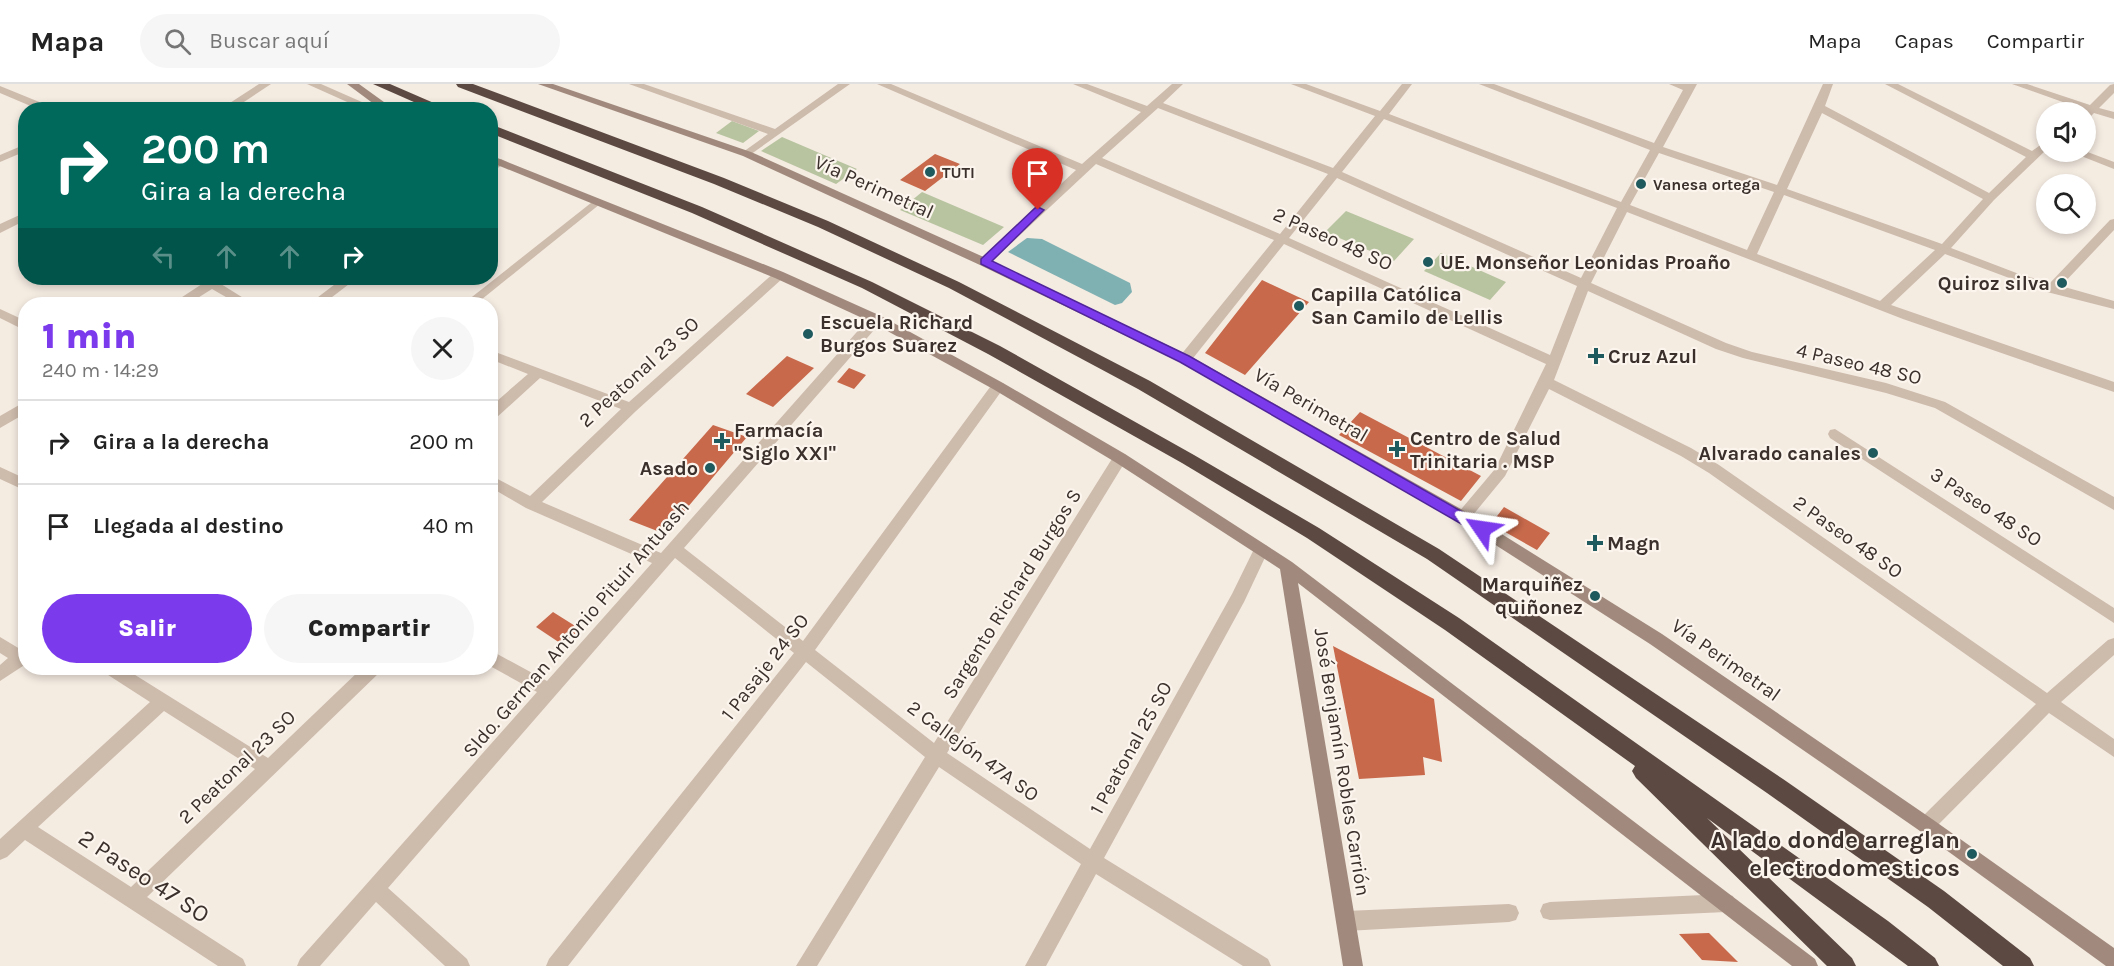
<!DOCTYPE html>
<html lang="es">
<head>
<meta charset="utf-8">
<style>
	:root { --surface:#fff; --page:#f6f6f6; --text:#222; --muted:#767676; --line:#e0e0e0; --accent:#7c3aed }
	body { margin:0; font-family:Karla,sans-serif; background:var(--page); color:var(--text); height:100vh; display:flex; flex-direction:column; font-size:22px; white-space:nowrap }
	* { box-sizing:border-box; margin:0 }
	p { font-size:20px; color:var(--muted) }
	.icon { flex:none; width:33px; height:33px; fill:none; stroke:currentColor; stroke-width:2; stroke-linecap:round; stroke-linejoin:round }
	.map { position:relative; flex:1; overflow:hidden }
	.drawer { position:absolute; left:18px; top:213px; width:480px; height:378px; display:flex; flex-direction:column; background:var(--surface); border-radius:24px; box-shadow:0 3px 9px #0003 }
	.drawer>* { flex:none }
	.top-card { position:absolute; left:18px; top:18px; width:480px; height:183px; border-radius:24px; box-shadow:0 3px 9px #0003; background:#00695c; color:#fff; overflow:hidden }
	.fabs { position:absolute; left:2036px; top:18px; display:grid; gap:12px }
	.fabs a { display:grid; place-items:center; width:60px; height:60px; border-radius:50%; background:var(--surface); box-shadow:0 3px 9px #0003; font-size:30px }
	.pin { position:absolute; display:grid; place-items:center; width:51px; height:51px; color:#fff; margin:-62px -26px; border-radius:50% 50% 50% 0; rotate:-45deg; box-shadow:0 0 6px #0007 }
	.pin .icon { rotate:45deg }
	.me { position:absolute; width:66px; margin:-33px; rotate:302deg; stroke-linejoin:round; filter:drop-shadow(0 0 4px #0008) }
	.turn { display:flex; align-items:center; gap:21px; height:126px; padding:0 24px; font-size:27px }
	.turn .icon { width:78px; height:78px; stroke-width:2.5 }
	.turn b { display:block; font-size:42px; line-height:51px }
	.lanes { display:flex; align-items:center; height:57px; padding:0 24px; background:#0003; justify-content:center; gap:30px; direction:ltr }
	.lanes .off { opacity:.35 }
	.round { display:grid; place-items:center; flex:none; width:63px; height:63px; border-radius:32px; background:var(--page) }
	.headline { display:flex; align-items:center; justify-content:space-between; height:102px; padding:0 24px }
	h1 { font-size:36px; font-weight:800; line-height:45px; color:var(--accent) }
	.action { display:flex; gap:12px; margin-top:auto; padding:12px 24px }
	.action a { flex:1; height:69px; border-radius:36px; background:var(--accent); color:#fff; font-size:24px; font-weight:800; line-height:69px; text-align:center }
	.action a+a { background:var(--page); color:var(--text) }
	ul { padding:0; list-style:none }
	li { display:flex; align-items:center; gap:18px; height:84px; padding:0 24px; border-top:2px solid var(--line) }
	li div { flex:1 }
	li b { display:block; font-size:22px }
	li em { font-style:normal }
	header { display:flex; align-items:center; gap:36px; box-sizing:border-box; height:84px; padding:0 30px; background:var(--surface); border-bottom:2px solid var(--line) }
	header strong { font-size:28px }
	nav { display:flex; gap:33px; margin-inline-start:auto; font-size:21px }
	.search { width:420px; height:54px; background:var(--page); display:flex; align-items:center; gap:15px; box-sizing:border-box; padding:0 21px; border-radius:33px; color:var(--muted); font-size:22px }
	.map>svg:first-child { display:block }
	.green { fill:#b8c4a0 }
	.water { fill:#7fb0b2 }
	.building { fill:#c8694b }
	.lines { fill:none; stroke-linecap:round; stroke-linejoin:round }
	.street { fill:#cdbbac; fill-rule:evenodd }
	.secondary { fill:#a18a7d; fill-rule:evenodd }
	.highway { fill:#5c4a42; fill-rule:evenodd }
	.route { fill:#7c3aed; stroke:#51269a; stroke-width:1.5 }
	.poi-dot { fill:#1f5a5e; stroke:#fbf5ee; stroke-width:2 }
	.labels { text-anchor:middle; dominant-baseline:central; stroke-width:4.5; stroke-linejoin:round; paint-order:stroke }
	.far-poi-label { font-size:16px; font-weight:bold; fill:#3b302b; stroke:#fbf5ee; text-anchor:start }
	.street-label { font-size:20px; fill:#3b302b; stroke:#fbf5ee }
	.poi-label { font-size:20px; font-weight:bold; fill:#3b302b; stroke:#fbf5ee; text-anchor:start }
	.near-poi-label { font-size:24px; font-weight:bold; fill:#3b302b; stroke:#fbf5ee; text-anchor:end }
	.near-street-label { font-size:24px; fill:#3b302b; stroke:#fbf5ee }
</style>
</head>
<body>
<header>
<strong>Mapa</strong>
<div class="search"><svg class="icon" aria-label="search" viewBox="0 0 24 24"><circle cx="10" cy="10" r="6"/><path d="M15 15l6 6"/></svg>Buscar aquí</div>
<nav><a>Mapa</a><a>Capas</a><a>Compartir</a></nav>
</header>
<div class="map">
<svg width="2114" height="882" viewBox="0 0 2114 882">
	<rect width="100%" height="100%" fill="#f4ebe1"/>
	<path class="green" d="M732 37 759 47 743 59 716 49Z
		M782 53 857 85 836 100 761 67Z
		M922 108 1004 143 983 161 900 126Z
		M1346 127 1414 155 1394 177 1325 148Z
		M1441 169 1506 198 1490 216 1424 187Z"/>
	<path class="water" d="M1027 154 1042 155 1130 199 1132 208 1122 219 1115 221 1008 168Z"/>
	<path class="building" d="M935 70 960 80 925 107 900 96Z
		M1262 196 1309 218 1245 291 1205 269Z
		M787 272 814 284 773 323 746 310Z
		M849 284 866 291 854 305 837 298Z
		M1360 328 1481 392 1461 417 1339 351Z
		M713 341 747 353 665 450 629 436Z
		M1504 423 1550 449 1537 466 1491 440Z
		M553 528 580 545 563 561 536 543Z
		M1333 562 1434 615 1442 678 1423 673 1425 691 1359 695Z
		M1709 849 1738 878 1702 876 1679 850Z"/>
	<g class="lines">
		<path class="street" d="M259 0H271L232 26H219Z
			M307 0H321L380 26H365Z
			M629 0H644L775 45 838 0H850L747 73 741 70 743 68 768 50Z
			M877 0H891L1082 80 1141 28 1073 0H1087L1147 22 1172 0H1183L1163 19 1333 84 1375 32 1291 0H1306L1380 27 1402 0H1412L1389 30 1621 118 1650 66 1479 0H1494L1654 59 1683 6 1669 0H1697L1663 63 1777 101 1823 0H1833L1825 22 1989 109 2026 73 1885 0H1898L2032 67 2046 57V66L1994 116 1951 164 2019 190 2050 199 2110 136 2114 135V146L2061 202 2114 217V225L2047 208 1945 170 1891 221 2114 298V308L1903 235 1627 128 1591 199 1726 259 1752 268 1886 299 1945 318 2114 413V426L1935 324 1886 309 1743 274 1716 265 1588 207 1554 296 1691 364 1719 381 2047 609 2108 556 2114 554V571L2061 618 2114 655V673L2049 629 1932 747 1926 750 1920 747 1917 741 1920 735 2036 620 1709 389 1681 372 1549 305 1505 392 1468 437H1458L1456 433 1458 429 1495 385 1546 280 1284 160 1190 278H1180L1178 275 1180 272 1274 156 1096 80 988 181H980V175L1076 86ZM1158 24 1328 90 1280 150 1102 74ZM1822 29 1983 115 1942 160 1787 105ZM1384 35 1617 124 1581 194 1342 88ZM1659 69 1774 108 1747 166 1630 121ZM1337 94 1577 202 1550 271 1289 154ZM1784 111 1935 166 1880 217 1757 170Z
			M2012 0H2027L2090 21 2110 1 2114 0V9L2099 24 2114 28V35L2094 29 2091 32 2085 33V28H2083L2085 26Z
			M0 2 54 24 55 26H40L0 9Z
			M26 60V67L0 78V71Z
			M2085 67 2114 78V85L2071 68Z
			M501 75 507 78 490 89V80Z
			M596 115 600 116V120L476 220H463Z
			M26 128V136L0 149V140Z
			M779 187 785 191 783 194 636 327 542 418 661 469 871 232H881L882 235 881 238 684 464 803 557 993 299H1003L1005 302 1003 305 815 566 934 659 1115 370H1125L1127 374 1125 378 947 669 1090 765 1232 510 1256 461H1266L1269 465 1244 518 1104 774 1268 875 1271 882H1243L1096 790 1046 882H1025L1081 780 939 683 817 882H796L925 673 806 578 568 882H546L549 875 794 569 675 474 388 804 467 875 470 882H445L376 818 320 882H297L300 875 537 608 490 582V566L547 597 652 479 526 424 490 403V391L530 412 621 325 540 294 495 335 490 336V323L528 290 490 275V266L629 318 775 188Z
			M195 194H224L221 200 253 220H238L212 205 188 220H174L176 217 202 200Z
			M343 194H357L323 220H309Z
			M0 225 26 237V247L0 234Z
			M26 317V329L0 344V332Z
			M1835 345 2114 524V539L1830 354 1828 350 1830 346Z
			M0 383 26 395V407L0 395Z
			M0 553 20 565 26 563V580L0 597V581L8 574 0 569Z
			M103 584H124L268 674 362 584H381L379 589 147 813 243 875 246 882H218L25 756 7 773 0 776V755L150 618 105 589ZM164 627 255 685 131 803 38 743Z
			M1726 810 1733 812 1735 819 1733 826 1726 828 1550 836 1543 834 1540 827 1543 820 1550 818Z
			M1509 820 1516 822 1519 829 1516 836 1509 838 1346 847 1339 844 1336 837 1339 830 1346 827Z"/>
		<path class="secondary" d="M347 0H359L395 26H382Z
			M538 0H553L751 68 988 175 1190 272 1468 429 1662 550 1932 735 2114 864V882H2106L1920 747 1650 560 1458 437 1180 278 980 181 743 72Z
			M490 71 783 188 881 232 1003 299 1125 370 1292 478 1815 875 1818 882H1792L1298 499 1363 882H1343L1280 485 1115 378 993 305 871 238 775 194 490 78Z"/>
		<path class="highway" d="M373 0H390L450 26H432Z
			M456 0H473L724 94 828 137 959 198 1150 297 1439 465 1783 695 1944 807 2030 874 2034 882H2003L1928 823 1767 709 1427 475 1138 305 949 204 818 143 714 100 458 3Z
			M490 40 702 123 872 198 1000 262 1194 371 1319 444 1459 534 1888 837 1935 874 1939 882H1908L1707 734 1852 874 1856 882H1827L1636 694 1632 687 1635 682 1445 546 1307 454 1182 379 988 270 862 204 692 129 490 49Z"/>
	</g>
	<path class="route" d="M1038 123 1044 126 1042 128 992 177 1189 272 1487 442 1489 445 1487 449H1477L1180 278 981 180V175L1035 124Z"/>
	<g class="poi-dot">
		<circle cx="930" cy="88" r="6"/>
		<circle cx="1641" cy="100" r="6"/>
		<circle cx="1428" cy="178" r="6"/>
		<circle cx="2062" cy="199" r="6"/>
		<circle cx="1299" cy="222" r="6"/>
		<circle cx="808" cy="250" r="6"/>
		<path d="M1593 263h6v6h6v6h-6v6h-6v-6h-6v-6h6z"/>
		<path d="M719 348h6v6h6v6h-6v6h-6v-6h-6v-6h6z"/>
		<path d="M1394 356h6v6h6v6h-6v6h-6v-6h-6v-6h6z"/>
		<circle cx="1873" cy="369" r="6"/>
		<circle cx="710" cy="384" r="6"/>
		<path d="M1592 450h6v6h6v6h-6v6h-6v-6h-6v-6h6z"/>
		<circle cx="1595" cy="512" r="6"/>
		<circle cx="1972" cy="770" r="6"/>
	</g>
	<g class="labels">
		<g class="far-poi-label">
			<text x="942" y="88">TUTI</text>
			<text x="1653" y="100">Vanesa ortega</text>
		</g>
		<g class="street-label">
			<text transform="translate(874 103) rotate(24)">Vía Perimetral</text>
			<text transform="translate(1333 155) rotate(24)">2 Paseo 48 SO</text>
			<text transform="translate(1859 280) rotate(13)">4 Paseo 48 SO</text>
			<text transform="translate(639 288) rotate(-42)">2 Peatonal 23 SO</text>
			<text transform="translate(1311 321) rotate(30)">Vía Perimetral</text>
			<text transform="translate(1986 423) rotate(33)">3 Paseo 48 SO</text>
			<text transform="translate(1848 453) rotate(35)">2 Paseo 48 SO</text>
			<text transform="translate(1012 510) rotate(-58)">Sargento Richard Burgos S</text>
			<text transform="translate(576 545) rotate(-49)">Sldo. German Antonio Pituir Antuash</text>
			<text transform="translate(1726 576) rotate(35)">Vía Perimetral</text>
			<text transform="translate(765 583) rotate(-52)">1 Pasaje 24 SO</text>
			<text transform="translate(1131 664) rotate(-61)">1 Peatonal 25 SO</text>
			<text transform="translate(973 667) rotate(36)">2 Callejón 47A SO</text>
			<text transform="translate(1342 678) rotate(81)">José Benjamín Robles Carrión</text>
			<text transform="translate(237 683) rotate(-44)">2 Peatonal 23 SO</text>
		</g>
		<g class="poi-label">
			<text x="1440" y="178">UE. Monseñor Leonidas Proaño</text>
			<text x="2050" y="199" text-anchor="end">Quiroz silva</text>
			<text x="1311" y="210">Capilla Católica<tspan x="1311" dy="23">San Camilo de Lellis</tspan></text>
			<text x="820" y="238">Escuela Richard<tspan x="820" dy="23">Burgos Suarez</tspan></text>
			<text x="1608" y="272">Cruz Azul</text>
			<text x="734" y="346">Farmacía<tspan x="734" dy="23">"Siglo XXI"</tspan></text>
			<text x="1410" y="354">Centro de Salud<tspan x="1410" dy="23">Trinitaria . MSP</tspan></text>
			<text x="1861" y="369" text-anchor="end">Alvarado canales</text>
			<text x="698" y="384" text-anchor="end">Asado</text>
			<text x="1607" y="459">Magn</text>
			<text x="1583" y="500" text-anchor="end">Marquiñez<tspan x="1583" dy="23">quiñonez</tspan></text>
		</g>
		<g class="near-poi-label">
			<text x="1960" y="756">A lado donde arreglan<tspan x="1960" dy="28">electrodomesticos</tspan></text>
		</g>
		<g class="near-street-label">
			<text transform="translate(144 792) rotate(33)">2 Paseo 47 SO</text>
		</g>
	</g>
</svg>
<div class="fabs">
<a><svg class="icon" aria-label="sound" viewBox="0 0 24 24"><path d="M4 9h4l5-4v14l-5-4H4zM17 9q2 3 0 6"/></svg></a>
<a><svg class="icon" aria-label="search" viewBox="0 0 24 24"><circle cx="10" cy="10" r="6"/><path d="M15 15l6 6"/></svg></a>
</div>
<div class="pin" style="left:1038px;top:126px;background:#d93025"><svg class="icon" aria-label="arrive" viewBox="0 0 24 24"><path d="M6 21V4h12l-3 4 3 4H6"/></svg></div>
<svg class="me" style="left:1482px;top:445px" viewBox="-20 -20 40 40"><path d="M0-17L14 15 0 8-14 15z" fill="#7c3aed" stroke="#fff" stroke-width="4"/></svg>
<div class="top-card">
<div class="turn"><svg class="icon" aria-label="right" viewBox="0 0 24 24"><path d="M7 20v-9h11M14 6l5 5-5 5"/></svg><div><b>200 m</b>Gira a la derecha</div></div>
<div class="lanes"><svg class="icon off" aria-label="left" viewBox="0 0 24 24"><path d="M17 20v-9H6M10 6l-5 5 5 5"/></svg><svg class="icon off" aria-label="ahead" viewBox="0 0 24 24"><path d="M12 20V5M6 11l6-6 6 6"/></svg><svg class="icon off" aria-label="ahead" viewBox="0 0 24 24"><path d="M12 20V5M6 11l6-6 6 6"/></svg><svg class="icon" aria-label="right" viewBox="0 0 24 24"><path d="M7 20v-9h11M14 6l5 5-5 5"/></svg></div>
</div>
<section class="drawer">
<div class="headline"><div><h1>1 min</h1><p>240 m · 14:29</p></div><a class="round"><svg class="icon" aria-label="close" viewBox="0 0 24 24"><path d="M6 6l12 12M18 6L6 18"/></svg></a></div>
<ul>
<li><svg class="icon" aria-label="right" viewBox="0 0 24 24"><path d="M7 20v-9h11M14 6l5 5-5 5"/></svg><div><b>Gira a la derecha</b></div><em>200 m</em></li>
<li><svg class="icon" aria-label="arrive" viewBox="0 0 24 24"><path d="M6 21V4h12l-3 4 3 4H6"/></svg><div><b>Llegada al destino</b></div><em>40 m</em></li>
</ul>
<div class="action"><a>Salir</a><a>Compartir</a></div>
</section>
</div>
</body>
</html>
